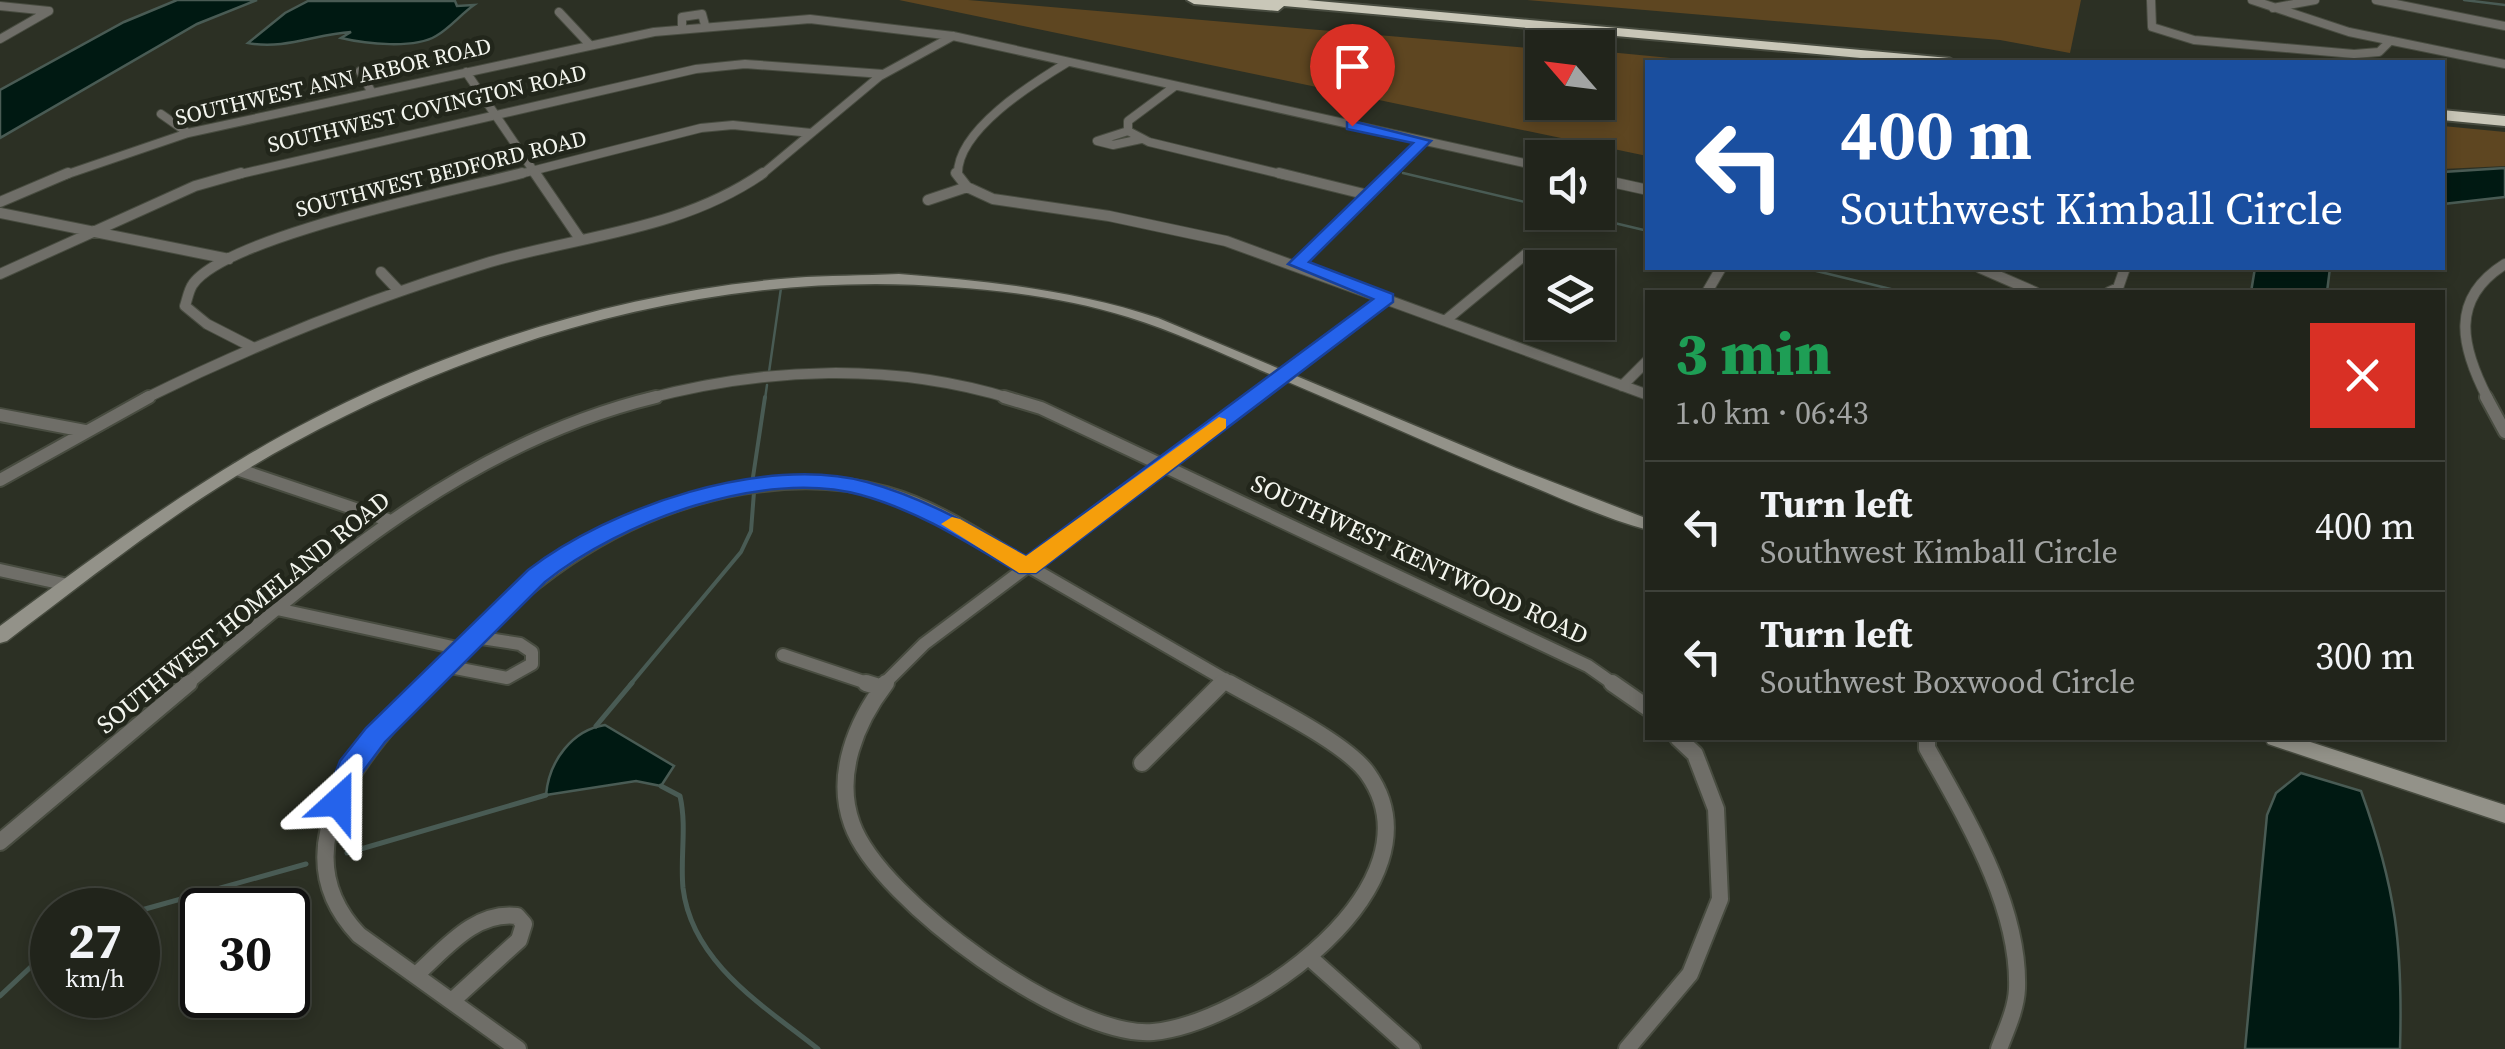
<!DOCTYPE html>
<html lang="en">
<head>
<meta charset="utf-8">
<style>
	:root { --surface:#21241b; --page:#292c24; --text:#f1f3f6; --muted:#a2a4a3; --line:#3e413a }
	body { margin:0; font-family:"Source Serif 4",serif; background:var(--page); color:var(--text); height:100vh; display:flex; flex-direction:column; font-size:38px; white-space:nowrap }
	* { box-sizing:border-box; margin:0 }
	p { font-size:32px; color:var(--muted) }
	.icon { flex:none; width:55px; height:55px; fill:none; stroke:currentColor; stroke-width:2; stroke-linecap:round; stroke-linejoin:round }
	.map { position:relative; flex:1; overflow:hidden }
	.panel { position:absolute; left:1645px; top:290px; width:800px; height:450px; display:flex; flex-direction:column; background:var(--surface); border-radius:0px; box-shadow:0 5px 15px #0003,0 0 0 2px var(--line) }
	.panel>* { flex:none }
	.guide { position:absolute; left:1645px; top:60px; width:800px; height:210px; border-radius:0px; box-shadow:0 5px 15px #0003,0 0 0 2px var(--line); background:#1a4fa0; color:#fff; overflow:hidden }
	.needle { width:65px; rotate:298deg }
	.fabs { position:absolute; left:1525px; top:30px; display:grid; gap:20px }
	.fabs a { display:grid; place-items:center; width:90px; height:90px; border-radius:0px; background:var(--surface); box-shadow:0 5px 15px #0003,0 0 0 2px var(--line); font-size:50px }
	.speed { position:absolute; left:30px; top:888px; display:flex; gap:20px; font-size:50px; font-weight:700; text-align:center }
	.speed>* { display:grid; place-content:center; width:130px; height:130px; border-radius:50%; background:var(--surface); box-shadow:0 5px 15px #0003,0 0 0 2px var(--line); line-height:1 }
	.speed small { font-size:25px; font-weight:400 }
	.speed .limit { border:5px solid #111; border-radius:15px; background:#fff; color:#111 }
	.pin { position:absolute; display:grid; place-items:center; width:85px; height:85px; color:#fff; margin:-102px -42px; border-radius:50% 50% 50% 0; rotate:-45deg; box-shadow:0 0 10px #0007 }
	.pin .icon { rotate:45deg }
	.me { position:absolute; width:110px; margin:-55px; rotate:24deg; stroke-linejoin:round; filter:drop-shadow(0 0 8px #0008) }
	.turn { display:flex; align-items:center; gap:35px; height:210px; padding:0 30px; font-size:45px }
	.turn .icon { width:130px; height:130px; stroke-width:2.5 }
	.turn b { display:block; font-size:70px; line-height:85px }
	.round { display:grid; place-items:center; flex:none; width:105px; height:105px; border-radius:0px; background:var(--page) }
	.head { display:flex; align-items:center; justify-content:space-between; height:170px; padding:0 30px }
	h1 { font-size:60px; font-weight:800; line-height:75px; color:#1e9e55 }
	ul { padding:0; list-style:none }
	li { display:flex; align-items:center; gap:30px; height:130px; padding:0 30px; border-top:2px solid var(--line) }
	li div { flex:1 }
	li b { display:block; font-size:38px }
	li em { font-style:normal }
	.map>svg:first-child { display:block }
	.green { fill:#5e4621 }
	.water { fill:#001912; stroke:#495b54; stroke-width:2.5 }
	.lines { fill:none; stroke-linecap:round; stroke-linejoin:round }
	.stream-far2 { stroke:#495b54; stroke-width:2.5 }
	.stream-far1 { stroke:#495b54; stroke-width:4 }
	.stream { stroke:#495b54; stroke-width:5 }
	.street-far3-casing { stroke:#484c40; stroke-width:10 }
	.street-far2-casing { stroke:#484c40; stroke-width:12 }
	.street-far1-casing { stroke:#484c40; stroke-width:16 }
	.street-casing { stroke:#484c40; stroke-width:20 }
	.secondary-casing { stroke:#484c40; stroke-width:3 }
	.highway-casing { stroke:#484c40; stroke-width:4 }
	.street-far3 { stroke:#6f6e68; stroke-width:8 }
	.street-far2 { stroke:#6f6e68; stroke-width:10 }
	.street-far1 { stroke:#6f6e68; stroke-width:12 }
	.street { stroke:#6f6e68; stroke-width:16 }
	.secondary { fill:#939289; fill-rule:evenodd }
	.highway { fill:#c9c7b8; fill-rule:evenodd }
	.route { fill:#2563eb; stroke:#184099; stroke-width:2.5 }
	.slow { fill:#f59e0b }
	.labels { text-anchor:middle; dominant-baseline:central; stroke-width:9; stroke-linejoin:round; paint-order:stroke }
	.far-street-label { font-size:22px; fill:#f3f5ee; stroke:#22261b }
	.street-label { font-size:25px; fill:#f3f5ee; stroke:#22261b }
</style>
</head>
<body>
<div class="map">
<svg width="2505" height="1049" viewBox="0 0 2505 1049">
	<rect width="100%" height="100%" fill="#2c3024"/>
	<path class="green" d="M899 0H968L1542 49V102H1598V51L1712 62H1648L1647 156Z
		M1527 0H2081L2070 53 2000 40Z
		M2443 126 2505 132V166L2443 169Z"/>
	<path class="water" d="M177 0H257L197 24 0 138V90L124 22Z
		M308 1H455L457 6 474 5C461 14 450 28 436 36 414 49 366 44 341 38L351 32C316 34 285 50 248 43L285 13Z
		M2505 168V197L2443 204V172Z
		M2255 268H2330L2327 292H2251Z
		M605 725 674 766 661 786 636 781 546 795C549 761 572 730 605 725Z
		M2301 773 2361 791C2396 888 2403 946 2400 1049H2245L2267 815 2276 793Z"/>
	<g class="lines">
		<path class="stream-far2" d="M2464 0 2505 5
			M1403 173 1542 206
			M1568 212 1648 231
			M1804 268 1903 292
			M769 372 781 288
			M765 399 767 385"/>
		<path class="stream-far1" d="M753 477 765 397
			M630 685 741 552 751 531 754 492"/>
		<path class="stream" d="M596 726 632 683
			M661 786 680 796C687 827 680 857 683 888 692 963 764 1006 818 1049
			M347 853 546 795
			M138 911 306 864
			M0 996 52 947"/>
		<defs>
			<path id="street-far3" d="M2151 0 2152 27 2194 40 2354 54 2379 52 2389 42
				M2252 0 2349 32 2505 64
				M2376 0 2505 26
				M0 6 49 11 0 39
				M2273 8 2315 0
				M559 12 589 44
				M682 28V17L702 14 705 25
				M360 71 371 91
				M466 72 537 176
				M1175 86 1128 121V131L1149 142 1289 176
				M161 114 188 133
				M1128 131 1097 141 1113 145 1141 139
				M62 176 188 133 654 32 810 19 953 36 1542 167
				M232 176 696 69 745 64 883 74
				M512 176 701 128 733 125 811 133
				M760 176 880 76 953 36
				M958 176C955 131 1033 83 1068 62
				M1388 176 1424 141"/>
			<path id="street-far2" d="M535 173 580 239
				M956 173 967 187 993 199 1109 216 1226 241 1648 395
				M1279 173 1368 195
				M1598 179 1648 190
				M928 200 967 187
				M0 202 68 173
				M0 213 229 259
				M1297 264 1390 173
				M1980 268 2035 292
				M381 272 399 291
				M0 274 195 186 241 173
				M1707 292 1721 268
				M2109 292 2118 288 2125 268
				M1446 320 1526 254
				M252 347 207 324 185 306C187 300 189 289 193 284 227 236 458 190 522 173
				M1622 386 1648 360
				M144 399C255 344 371 298 490 262 583 235 681 230 763 173
				M646 399C766 367 892 362 1012 399
				M1250 399 1386 298
				M2488 399C2461 347 2449 299 2505 264"/>
			<path id="street-far1" d="M1004 397 1041 408 1588 666 1615 685
				M2486 397 2505 432
				M0 415 85 431
				M237 469 388 520
				M0 480 149 397
				M1028 566 1234 685
				M1028 566 1254 397
				M0 570 68 585
				M277 609 462 649
				M783 655 873 685
				M445 666 507 678 532 664V652L520 644 475 637
				M186 685C329 564 469 442 656 397
				M425 685C521 588 604 513 742 488 789 480 840 480 886 493 937 507 983 539 1028 566
				M883 685 924 644 1028 566
				M1219 685 1225 679"/>
			<path id="street" d="M428 683C365 747 276 848 359 935L518 1049
				M866 683 879 687
				M886 683C856 722 834 775 852 824 879 901 1072 1039 1153 1032 1248 1023 1446 885 1368 774 1347 743 1264 703 1229 683
				M1612 683 1648 708
				M1927 738V748C1966 818 2020 906 2017 989 2016 1010 2006 1030 1999 1049
				M1142 763 1222 683
				M0 842 189 683
				M1309 957 1412 1049
				M417 974C446 948 475 911 517 916L524 924 519 940 453 1000
				M1627 1049 1690 974 1720 899 1716 809 1695 754 1678 738"/>
			<path id="secondary" d="M899 274C987 281 1074 290 1158 318L1516 468 1648 519V530C1608 519 1569 502 1531 486 1440 449 1351 408 1260 370 1217 351 1173 331 1128 317 1071 299 1011 291 952 287 723 269 493 334 293 443 191 498 99 571 7 641L0 643V626C79 568 158 509 243 458 407 360 601 293 793 278 828 275 864 276 899 274Z
				M2265 738H2298L2505 805V823L2268 744Z"/>
			<path id="highway" d="M1187 0H1307L1949 58 1956 62H1905L1284 6 1278 11 1194 4Z
				M2442 110 2505 116V126L2442 120Z"/>
		</defs>
		<use href="#street-far3" class="street-far3-casing"/>
		<use href="#street-far2" class="street-far2-casing"/>
		<use href="#street-far1" class="street-far1-casing"/>
		<use href="#street" class="street-casing"/>
		<use href="#secondary" class="secondary-casing"/>
		<use href="#highway" class="highway-casing"/>
		<use href="#street-far3" class="street-far3"/>
		<use href="#street-far2" class="street-far2"/>
		<use href="#street-far1" class="street-far1"/>
		<use href="#street" class="street"/>
		<use href="#secondary" class="secondary"/>
		<use href="#highway" class="highway"/>
	</g>
	<path class="route" d="M1352 121 1431 141 1309 262 1393 294V302L1036 573H1019C968 543 919 511 861 495 764 468 621 521 545 582L385 742 362 773 348 810H328L324 802 340 761 366 728 528 570C610 507 764 454 867 482 925 498 974 527 1026 556L1373 299 1288 264 1413 143 1347 129V122Z"/>
	<path class="slow" d="M1219 417 1226 419V428L1036 573H1019L941 524 952 517 960 519 1026 556Z"/>
	<g class="labels">
		<g class="far-street-label">
			<text transform="translate(333 81) rotate(-13)">SOUTHWEST ANN ARBOR ROAD</text>
			<text transform="translate(427 108) rotate(-13)">SOUTHWEST COVINGTON ROAD</text>
			<text transform="translate(441 173) rotate(-14)">SOUTHWEST BEDFORD ROAD</text>
		</g>
		<g class="street-label">
			<text transform="translate(1420 559) rotate(25)">SOUTHWEST KENTWOOD ROAD</text>
			<text transform="translate(243 612) rotate(-39)">SOUTHWEST HOMELAND ROAD</text>
		</g>
	</g>
</svg>
<div class="fabs">
<a><svg class="needle" viewBox="-14 -14 28 28"><path d="M0-13l5 13h-10z" fill="#e53935"/><path d="M0 13l5-13h-10z" fill="#a2a4a3"/></svg></a>
<a><svg class="icon" aria-label="sound" viewBox="0 0 24 24"><path d="M4 9h4l5-4v14l-5-4H4zM17 9q2 3 0 6"/></svg></a>
<a><svg class="icon" aria-label="layers" viewBox="0 0 24 24"><path d="M12 4l9 5-9 5-9-5zM3 14l9 5 9-5"/></svg></a>
</div>
<div class="speed"><div>27<small>km/h</small></div><div class="limit">30</div></div>
<div class="pin" style="left:1352px;top:126px;background:#d93025"><svg class="icon" aria-label="arrive" viewBox="0 0 24 24"><path d="M6 21V4h12l-3 4 3 4H6"/></svg></div>
<svg class="me" style="left:338px;top:802px" viewBox="-20 -20 40 40"><path d="M0-17L14 15 0 8-14 15z" fill="#2563eb" stroke="#fff" stroke-width="4"/></svg>
<div class="guide">
<div class="turn"><svg class="icon" aria-label="left" viewBox="0 0 24 24"><path d="M17 20v-9H6M10 6l-5 5 5 5"/></svg><div><b>400 m</b>Southwest Kimball Circle</div></div>
</div>
<section class="panel">
<div class="head"><div><h1>3 min</h1><p>1.0 km · 06:43</p></div><a class="round" style="background:#d93025;color:#fff"><svg class="icon" aria-label="close" viewBox="0 0 24 24"><path d="M6 6l12 12M18 6L6 18"/></svg></a></div>
<ul>
<li><svg class="icon" aria-label="left" viewBox="0 0 24 24"><path d="M17 20v-9H6M10 6l-5 5 5 5"/></svg><div><b>Turn left</b><p>Southwest Kimball Circle</p></div><em>400 m</em></li>
<li><svg class="icon" aria-label="left" viewBox="0 0 24 24"><path d="M17 20v-9H6M10 6l-5 5 5 5"/></svg><div><b>Turn left</b><p>Southwest Boxwood Circle</p></div><em>300 m</em></li>
</ul>
</section>
</div>
</body>
</html>
